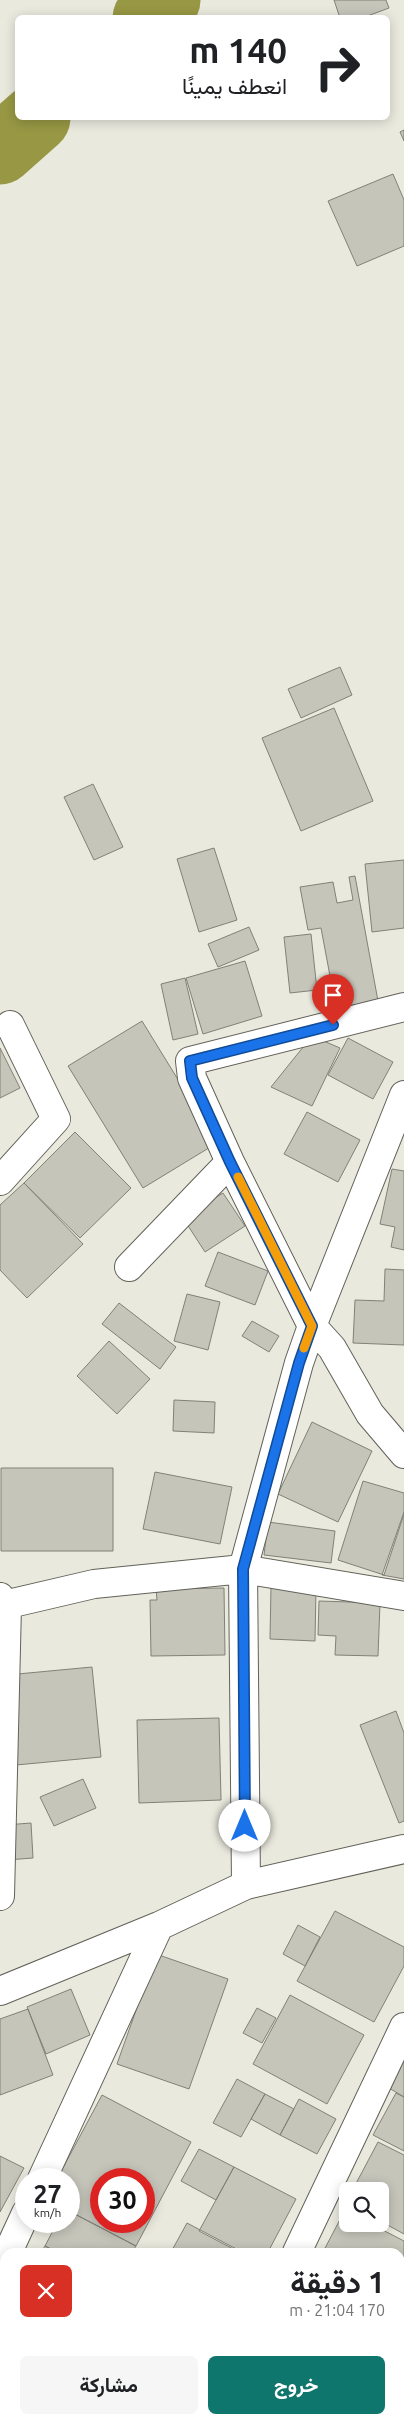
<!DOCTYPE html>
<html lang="ar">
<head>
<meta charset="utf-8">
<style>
	:root { --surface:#fff; --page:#f6f6f6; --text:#202124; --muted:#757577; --accent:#0f766e }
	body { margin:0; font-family:Ubuntu,Vazirmatn,sans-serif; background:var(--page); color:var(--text); direction:rtl; height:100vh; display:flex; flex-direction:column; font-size:19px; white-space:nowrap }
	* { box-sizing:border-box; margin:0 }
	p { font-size:16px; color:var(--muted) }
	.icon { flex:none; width:28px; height:28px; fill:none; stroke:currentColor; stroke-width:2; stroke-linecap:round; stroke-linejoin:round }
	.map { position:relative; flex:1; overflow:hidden; direction:ltr }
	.panel { position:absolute; left:0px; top:2248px; width:405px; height:176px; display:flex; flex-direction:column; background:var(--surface); border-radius:15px 15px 0 0; box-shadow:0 2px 12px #0003; direction:rtl }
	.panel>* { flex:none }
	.guide { position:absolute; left:15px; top:15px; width:375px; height:105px; border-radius:8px; box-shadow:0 2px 12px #0003; direction:rtl; background:#fff; color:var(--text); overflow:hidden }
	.controls { position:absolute; left:339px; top:2182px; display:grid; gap:10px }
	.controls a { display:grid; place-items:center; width:50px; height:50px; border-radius:8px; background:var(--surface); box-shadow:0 2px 12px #0003; font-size:25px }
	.speed { position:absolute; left:15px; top:2168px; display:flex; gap:10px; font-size:25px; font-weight:700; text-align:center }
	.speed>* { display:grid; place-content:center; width:65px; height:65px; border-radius:50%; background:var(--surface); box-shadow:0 2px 12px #0003; line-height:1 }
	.speed small { font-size:12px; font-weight:400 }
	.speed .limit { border:8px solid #d22; background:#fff; color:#111 }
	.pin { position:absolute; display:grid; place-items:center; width:42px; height:42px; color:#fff; margin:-51px -21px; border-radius:50% 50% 50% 0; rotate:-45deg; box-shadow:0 0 5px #0007 }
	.pin .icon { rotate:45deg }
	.me { position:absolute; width:55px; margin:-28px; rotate:0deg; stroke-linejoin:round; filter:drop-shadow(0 0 4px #0008) }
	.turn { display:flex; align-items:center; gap:18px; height:105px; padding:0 20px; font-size:22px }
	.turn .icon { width:65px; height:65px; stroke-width:2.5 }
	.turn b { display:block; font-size:35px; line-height:42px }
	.round { display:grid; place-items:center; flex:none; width:52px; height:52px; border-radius:8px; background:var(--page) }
	.overview { display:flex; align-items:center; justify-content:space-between; height:85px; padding:0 20px }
	h1 { font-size:30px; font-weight:700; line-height:38px }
	.cta { display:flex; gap:10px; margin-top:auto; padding:10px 20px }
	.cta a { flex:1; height:58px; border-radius:8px; background:var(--accent); color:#fff; font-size:20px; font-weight:700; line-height:58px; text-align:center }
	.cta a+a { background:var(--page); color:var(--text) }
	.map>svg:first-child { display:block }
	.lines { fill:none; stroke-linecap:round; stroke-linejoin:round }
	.river { stroke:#979744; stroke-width:69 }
	.building { fill:#c5c5ba; stroke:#818177; fill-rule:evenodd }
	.minor-casing { stroke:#626259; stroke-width:30 }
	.minor { stroke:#fff; stroke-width:28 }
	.route-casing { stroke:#114b97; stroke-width:12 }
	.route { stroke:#1a73e8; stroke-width:9 }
	.slow { stroke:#f59e0b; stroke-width:9 }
</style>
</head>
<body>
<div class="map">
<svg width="404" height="2423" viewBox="0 0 404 2423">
	<rect width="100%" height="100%" fill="#e9e9de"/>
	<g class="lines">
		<path class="river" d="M147 18 166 0
			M0 150 36 118"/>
	</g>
	<path class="building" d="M334 0H386L389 8 362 18H340Z
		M404 130V141L400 132Z
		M393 174 404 200V246L357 266 328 201Z
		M340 667 352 695 301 718 288 689Z
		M334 708 373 801 301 831 262 738Z
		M93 784 123 847 94 860 64 797Z
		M214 848 237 920 199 932 177 859Z
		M404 860V928L372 932 365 864Z
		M355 876 378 1001 336 1008 321 928 308 930 300 887 333 882 337 903 353 900 349 877Z
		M249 927 259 950 218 967 208 944Z
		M311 934 317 990 290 993 284 937Z
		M245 961 262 1016 203 1034 186 978Z
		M185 978 198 1034 173 1040 161 984Z
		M142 1021 217 1143 143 1188 68 1066Z
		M312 1036 340 1048 312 1106 271 1087Z
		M348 1038 393 1062 373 1099 328 1075Z
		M0 1048 20 1088 0 1098Z
		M307 1112 360 1140 338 1182 284 1154Z
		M75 1132 131 1188 80 1238 24 1183Z
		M392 1169 404 1171V1250L391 1247 395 1227 380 1224Z
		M24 1183 83 1244 27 1298 0 1270V1205Z
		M223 1193 245 1226 205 1252 183 1218Z
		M218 1252 268 1271 255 1305 205 1286Z
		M385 1269 404 1270V1345L353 1343 355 1300 384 1301Z
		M187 1294 220 1302 208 1350 174 1341Z
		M119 1303 176 1347 160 1369 102 1324Z
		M252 1321 279 1336 269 1352 242 1336Z
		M109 1341 150 1379 117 1414 77 1376Z
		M174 1400 215 1402 214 1433 173 1431Z
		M312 1422 372 1451 338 1522 278 1494Z
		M1 1468H113V1551H1Z
		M155 1472 232 1487 220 1544 143 1529Z
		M363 1481 404 1493V1514L384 1575 338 1560Z
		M404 1512V1579L382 1575Z
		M268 1522 335 1531 331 1563 264 1555Z
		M271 1586 316 1588 315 1641 270 1639Z
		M224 1588 225 1655 151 1656 150 1600H157L156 1589Z
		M319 1601 380 1603 378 1656 335 1655 336 1636 318 1635Z
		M92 1667 101 1757 16 1765 7 1675Z
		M396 1711 404 1733V1821L399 1823 360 1725Z
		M219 1718 221 1800 139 1803 137 1720Z
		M83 1779 96 1808 54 1826 40 1797Z
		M31 1823 33 1858 7 1860 5 1825Z
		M335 1911 404 1947V1966L374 2022 297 1981Z
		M298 1925 320 1937 305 1966 283 1954Z
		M156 1954 228 1979 189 2089 117 2064Z
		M71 1989 90 2035 46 2054 27 2007Z
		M290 1995 364 2035 327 2104 253 2064Z
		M257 2008 276 2018 262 2043 243 2033Z
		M28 2009 53 2075 0 2095V2019Z
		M404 2059V2097L389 2088Z
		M237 2079 265 2094 241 2137 213 2123Z
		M396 2093 404 2097V2151L373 2135Z
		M265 2094 294 2109 280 2135 251 2119Z
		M102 2095 191 2142 136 2246 69 2211V2179H57ZM101 2179H144V2221H101Z
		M299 2099 336 2119 317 2154 280 2135Z
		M378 2142 404 2155V2234L380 2221V2191H352Z
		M199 2149 234 2167 216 2200 181 2181Z
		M0 2156 24 2168 0 2212Z
		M234 2167 296 2199 268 2252H239L199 2231Z
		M345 2210 348 2211V2224H371L404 2241V2269L400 2276V2252H323Z
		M69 2211 136 2246 132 2252H57L45 2246 58 2221H69Z
		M187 2223 242 2252H171Z
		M45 2246 57 2252H41Z
		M400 2316 404 2317V2341L400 2352Z
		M3 2323 5 2324V2381L0 2379V2329Z
		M404 2374V2423H388L380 2419H400V2378Z
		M0 2383 5 2385V2419H44L41 2423H0Z
		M107 2419H136L144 2423H104Z
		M136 2419H189L187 2423H144Z
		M239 2419H317L315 2423H236Z
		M369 2419H374L383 2423H367Z"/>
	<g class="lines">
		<defs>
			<path id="minor" d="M404 1007 190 1061 192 1078 230 1162 312 1326 332 1348 370 1414 404 1454
				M0 1181 56 1119 10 1025
				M129 1267 230 1162
				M0 1597 7 1606 0 1896
				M0 1606 94 1584 243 1569 404 1596
				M246 1885 243 1569 299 1363 312 1326 404 1095
				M0 1991 159 1926 246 1885 404 1849
				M42 2179 159 1926
				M8 2252 26 2213
				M297 2252 404 2027
				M216 2423 218 2419"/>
		</defs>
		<use href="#minor" class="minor-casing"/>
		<use href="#minor" class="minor"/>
	</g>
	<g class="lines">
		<defs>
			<path id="route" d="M245 1826 243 1569 299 1363 312 1326 230 1162 192 1078 190 1061 333 1025"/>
		</defs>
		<use href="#route" class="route-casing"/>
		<use href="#route" class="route"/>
		<path class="slow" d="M238 1177 312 1326 304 1348"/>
	</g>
</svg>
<div class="controls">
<a><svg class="icon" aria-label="search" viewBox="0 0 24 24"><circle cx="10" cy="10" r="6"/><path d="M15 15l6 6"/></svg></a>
</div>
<div class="speed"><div>27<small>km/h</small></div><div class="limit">30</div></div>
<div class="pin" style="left:333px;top:1025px;background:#d93025"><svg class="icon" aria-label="arrive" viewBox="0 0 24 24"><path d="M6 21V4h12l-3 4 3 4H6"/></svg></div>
<svg class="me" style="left:245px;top:1826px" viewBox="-20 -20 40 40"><circle r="19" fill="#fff"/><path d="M0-13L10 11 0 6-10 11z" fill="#1a73e8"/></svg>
<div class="guide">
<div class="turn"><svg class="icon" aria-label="right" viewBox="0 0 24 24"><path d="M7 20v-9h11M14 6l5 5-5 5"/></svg><div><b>140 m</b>انعطف يمينًا</div></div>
</div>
<section class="panel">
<div class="overview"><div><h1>1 دقيقة</h1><p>170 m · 21:04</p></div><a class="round" style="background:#d93025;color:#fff"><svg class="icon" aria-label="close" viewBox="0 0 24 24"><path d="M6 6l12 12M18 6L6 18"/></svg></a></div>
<div class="cta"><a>خروج</a><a>مشاركة</a></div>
</section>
</div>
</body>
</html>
